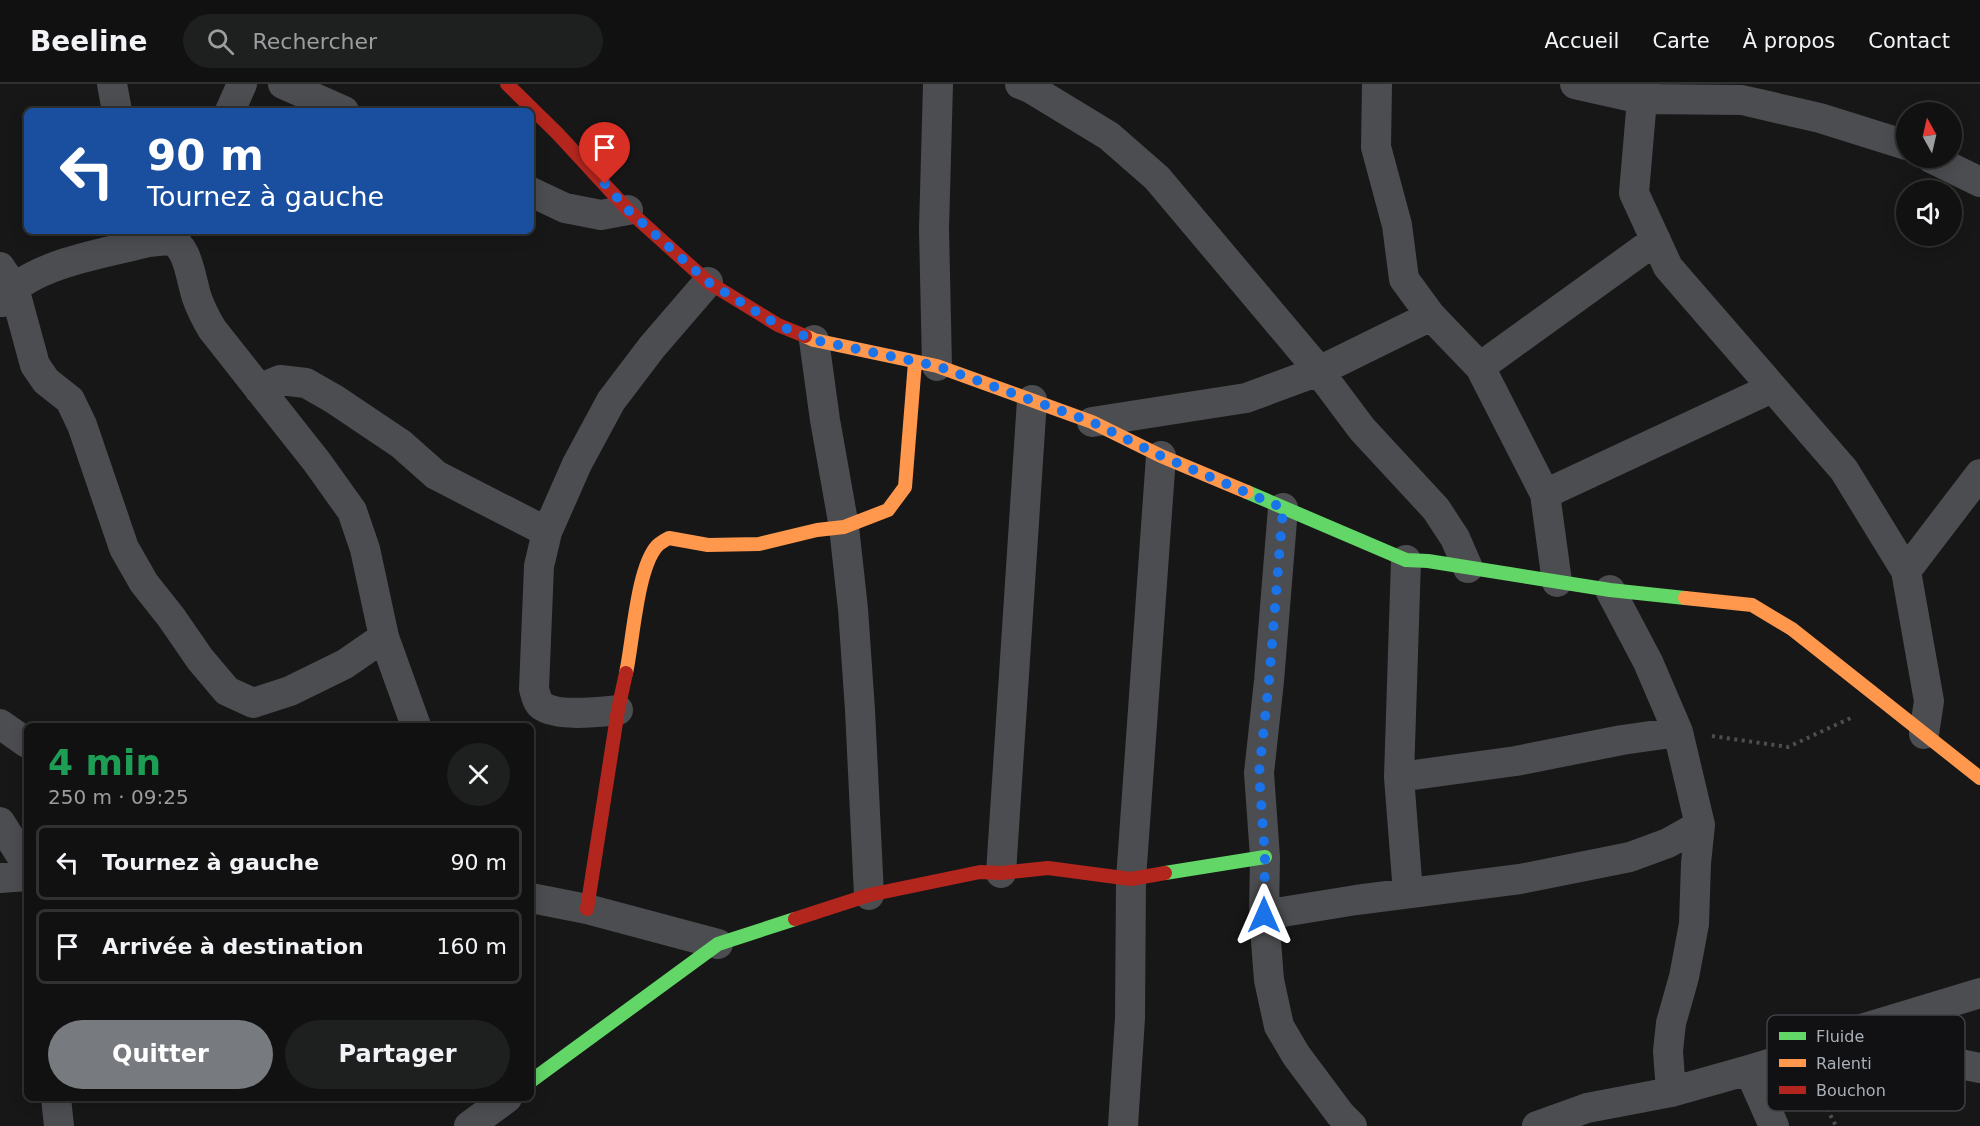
<!DOCTYPE html>
<html lang="fr">
<head>
<meta charset="utf-8">
<style>
	:root { --surface:#111; --page:#1e1f1f; --text:#f1f3f6; --muted:#9c9d9f; --line:#303131; --accent:#777a7e }
	body { margin:0; font-family:"DejaVu Sans",sans-serif; background:var(--page); color:var(--text); height:100vh; display:flex; flex-direction:column; font-size:22px; white-space:nowrap }
	* { box-sizing:border-box; margin:0 }
	p { font-size:20px; color:var(--muted) }
	.icon { flex:none; width:33px; height:33px; fill:none; stroke:currentColor; stroke-width:2; stroke-linecap:round; stroke-linejoin:round }
	.map { position:relative; flex:1; overflow:hidden }
	.sheet { position:absolute; left:24px; top:639px; width:510px; height:378px; display:flex; flex-direction:column; background:var(--surface); border-radius:9px; box-shadow:0 3px 15px #0003,0 0 0 2px var(--line) }
	.sheet>* { flex:none }
	.guide { position:absolute; left:24px; top:24px; width:510px; height:126px; border-radius:9px; box-shadow:0 3px 15px #0003,0 0 0 2px var(--line); background:#1a4fa0; color:#fff; overflow:hidden }
	.needle { width:39px; rotate:352deg }
	.tools { position:absolute; left:1896px; top:18px; display:grid; gap:12px }
	.tools a { display:grid; place-items:center; width:66px; height:66px; border-radius:50%; background:var(--surface); box-shadow:0 3px 15px #0003,0 0 0 2px var(--line); font-size:30px }
	.pin { position:absolute; display:grid; place-items:center; width:51px; height:51px; color:#fff; margin:-62px -26px; border-radius:50% 50% 50% 0; rotate:-45deg; box-shadow:0 0 6px #0007 }
	.pin .icon { rotate:45deg }
	.me { position:absolute; width:66px; margin:-33px; rotate:0deg; stroke-linejoin:round; filter:drop-shadow(0 0 4px #0008) }
	.turn { display:flex; align-items:center; gap:21px; height:126px; padding:0 24px; font-size:27px }
	.turn .icon { width:78px; height:78px; stroke-width:2.5 }
	.turn b { display:block; font-size:42px; line-height:51px }
	.round { display:grid; place-items:center; flex:none; width:63px; height:63px; border-radius:32px; background:var(--page) }
	.head { display:flex; align-items:center; justify-content:space-between; height:102px; padding:0 24px }
	h1 { font-size:36px; font-weight:700; line-height:45px; color:#1e9e55 }
	.primary-button { display:flex; gap:12px; margin-top:auto; padding:12px 24px }
	.primary-button a { flex:1; height:69px; border-radius:36px; background:var(--accent); color:#fff; font-size:24px; font-weight:700; line-height:69px; text-align:center }
	.primary-button a+a { background:var(--page); color:var(--text) }
	ul { padding:0; list-style:none }
	li { display:flex; align-items:center; gap:18px; height:75px; margin:0 12px 9px; padding:0 12px; border:3px solid var(--line); border-radius:9px }
	li div { flex:1 }
	li b { display:block; font-size:22px }
	li em { font-style:normal }
	header { display:flex; align-items:center; gap:36px; box-sizing:border-box; height:84px; padding:0 30px; background:var(--surface); border-bottom:2px solid var(--line) }
	header strong { font-size:28px }
	nav { display:flex; gap:33px; margin-inline-start:auto; font-size:21px }
	.search { width:420px; height:54px; background:var(--page); display:flex; align-items:center; gap:15px; box-sizing:border-box; padding:0 21px; border-radius:33px; color:var(--muted); font-size:22px }
	.map>svg:first-child { display:block }
	.lines { fill:none; stroke-linecap:round; stroke-linejoin:round }
	.path { stroke:#4d4e50; stroke-width:4; stroke-dasharray:3 4.5; stroke-linecap:butt }
	.street { stroke:#4c4d50; stroke-width:30 }
	.fast { stroke:#63d668; stroke-width:14 }
	.slow { stroke:#ff974d; stroke-width:14 }
	.jam { stroke:#b3261e; stroke-width:14 }
	.route { stroke:#1a73e8; stroke-width:10; stroke-dasharray:0 18 }
	.key { fill:#111113; stroke:#3f4044; stroke-width:1.5 }
	.key-label { font-size:16px; fill:#aaafb6 }
</style>
</head>
<body>
<header>
<strong>Beeline</strong>
<div class="search"><svg class="icon" aria-label="search" viewBox="0 0 24 24"><circle cx="10" cy="10" r="6"/><path d="M15 15l6 6"/></svg>Rechercher</div>
<nav><a>Accueil</a><a>Carte</a><a>À propos</a><a>Contact</a></nav>
</header>
<div class="map">
<svg width="1980" height="1042" viewBox="0 0 1980 1042">
	<rect width="100%" height="100%" fill="#171717"/>
	<g class="lines">
		<path class="path" d="M1712 652 1788 663 1853 633
			M1813 998 1836 1042"/>
		<path class="street" d="M112 0 117 27
			M283 0 344 27
			M1020 0 1030 4 1109 52 1157 94 1311 277 1362 345 1436 425 1455 454 1468 484
			M1377 0 1376 63 1397 141 1404 195 1431 232 1480 283 1545 410 1557 498
			M1575 0 1642 15 1742 16 1820 34 1906 61
			M1645 0 1642 15 1634 109 1668 183 1844 386 1906 487 1929 617 1924 650
			M230 27 242 0
			M1931 74 1980 98
			M531 108 565 124 601 131 628 126
			M146 147 149 158C155 158 166 155 173 158 188 163 192 200 197 214 201 225 206 235 212 245L317 378 352 427 365 465 384 553 416 642
			M0 183 14 204 35 281 46 297 70 316 82 341 124 464 144 499 171 533 200 575 227 607 253 619 290 607 345 580 384 553
			M2 218C6 213 10 207 15 204 46 178 109 168 149 158
			M814 256 825 336 844 443 853 525 860 626 869 811
			M937 282 934 145 938 0
			M1480 283 1656 156
			M259 305 280 296 306 299 334 315 401 360 436 391 547 448
			M1092 338 1246 314 1319 287 1431 232
			M1545 410 1772 304
			M1283 424 1269 597 1259 689 1265 773 1264 831 1269 896 1279 942 1296 971 1340 1030 1352 1042
			M1906 487 1980 390
			M1610 506 1648 578 1678 648 1700 741 1696 779 1694 840 1684 893 1671 939 1668 967 1671 1008
			M618 626C599 628 558 633 542 622 537 618 536 612 534 605L539 482 547 448 577 380 611 317 652 263 708 198
			M0 640 27 659
			M1399 693 1406 476
			M0 738 27 781
			M1001 789 1032 316
			M0 794 27 792
			M1408 809 1399 693 1516 677 1622 656 1678 648
			M531 814 587 825 718 860
			M1264 831 1356 816 1520 795 1630 773 1668 759 1700 741
			M1851 948 1960 980 1980 984
			M1749 986 1774 1042
			M56 1014 59 1042
			M469 1042 507 1014
			M1123 1042 1130 934 1131 795 1161 372
			M1537 1042 1587 1024 1671 1008 1749 986 1799 971 1851 948 1980 909"/>
		<path class="fast" d="M1247 408 1406 476 1428 477 1610 506 1685 514
			M1165 789 1265 773
			M531 997 718 860 795 835"/>
		<path class="slow" d="M805 252 814 256 937 282 1092 338 1161 372 1247 408
			M1685 514 1752 521 1792 545 1980 694
			M626 589C633 557 637 484 657 462 660 459 665 456 669 454L708 461 759 460 817 446 844 443 888 426 905 403 915 278"/>
		<path class="jam" d="M507 0 558 50 628 126 708 198 778 241 805 252
			M587 825 618 626 626 589
			M795 835 869 811 980 788 1001 789 1048 784 1131 795 1165 789"/>
	</g>
	<g class="lines">
		<path class="route" d="M605 100 628 126 708 198 778 241 814 256 937 282 1092 338 1161 372 1283 424 1269 597 1259 689 1265 773 1264 831"/>
	</g>
	<rect x="1767" y="931" width="198" height="96" rx="9" class="key"/>
	<rect x="1779" y="948" width="27" height="8" fill="#63d668"/>
	<rect x="1779" y="975" width="27" height="8" fill="#ff974d"/>
	<rect x="1779" y="1002" width="27" height="8" fill="#b3261e"/>
	<g class="key-label">
		<text x="1816" y="958">Fluide</text>
		<text x="1816" y="985">Ralenti</text>
		<text x="1816" y="1012">Bouchon</text>
	</g>
</svg>
<div class="tools">
<a><svg class="needle" viewBox="-14 -14 28 28"><path d="M0-13l5 13h-10z" fill="#e53935"/><path d="M0 13l5-13h-10z" fill="#9c9d9f"/></svg></a>
<a><svg class="icon" aria-label="sound" viewBox="0 0 24 24"><path d="M4 9h4l5-4v14l-5-4H4zM17 9q2 3 0 6"/></svg></a>
</div>
<div class="pin" style="left:605px;top:100px;background:#d93025"><svg class="icon" aria-label="arrive" viewBox="0 0 24 24"><path d="M6 21V4h12l-3 4 3 4H6"/></svg></div>
<svg class="me" style="left:1264px;top:831px" viewBox="-20 -20 40 40"><path d="M0-17L14 15 0 8-14 15z" fill="#1a73e8" stroke="#fff" stroke-width="4"/></svg>
<div class="guide">
<div class="turn"><svg class="icon" aria-label="left" viewBox="0 0 24 24"><path d="M17 20v-9H6M10 6l-5 5 5 5"/></svg><div><b>90 m</b>Tournez à gauche</div></div>
</div>
<section class="sheet">
<div class="head"><div><h1>4 min</h1><p>250 m · 09:25</p></div><a class="round"><svg class="icon" aria-label="close" viewBox="0 0 24 24"><path d="M6 6l12 12M18 6L6 18"/></svg></a></div>
<ul>
<li><svg class="icon" aria-label="left" viewBox="0 0 24 24"><path d="M17 20v-9H6M10 6l-5 5 5 5"/></svg><div><b>Tournez à gauche</b></div><em>90 m</em></li>
<li><svg class="icon" aria-label="arrive" viewBox="0 0 24 24"><path d="M6 21V4h12l-3 4 3 4H6"/></svg><div><b>Arrivée à destination</b></div><em>160 m</em></li>
</ul>
<div class="primary-button"><a>Quitter</a><a>Partager</a></div>
</section>
</div>
</body>
</html>
